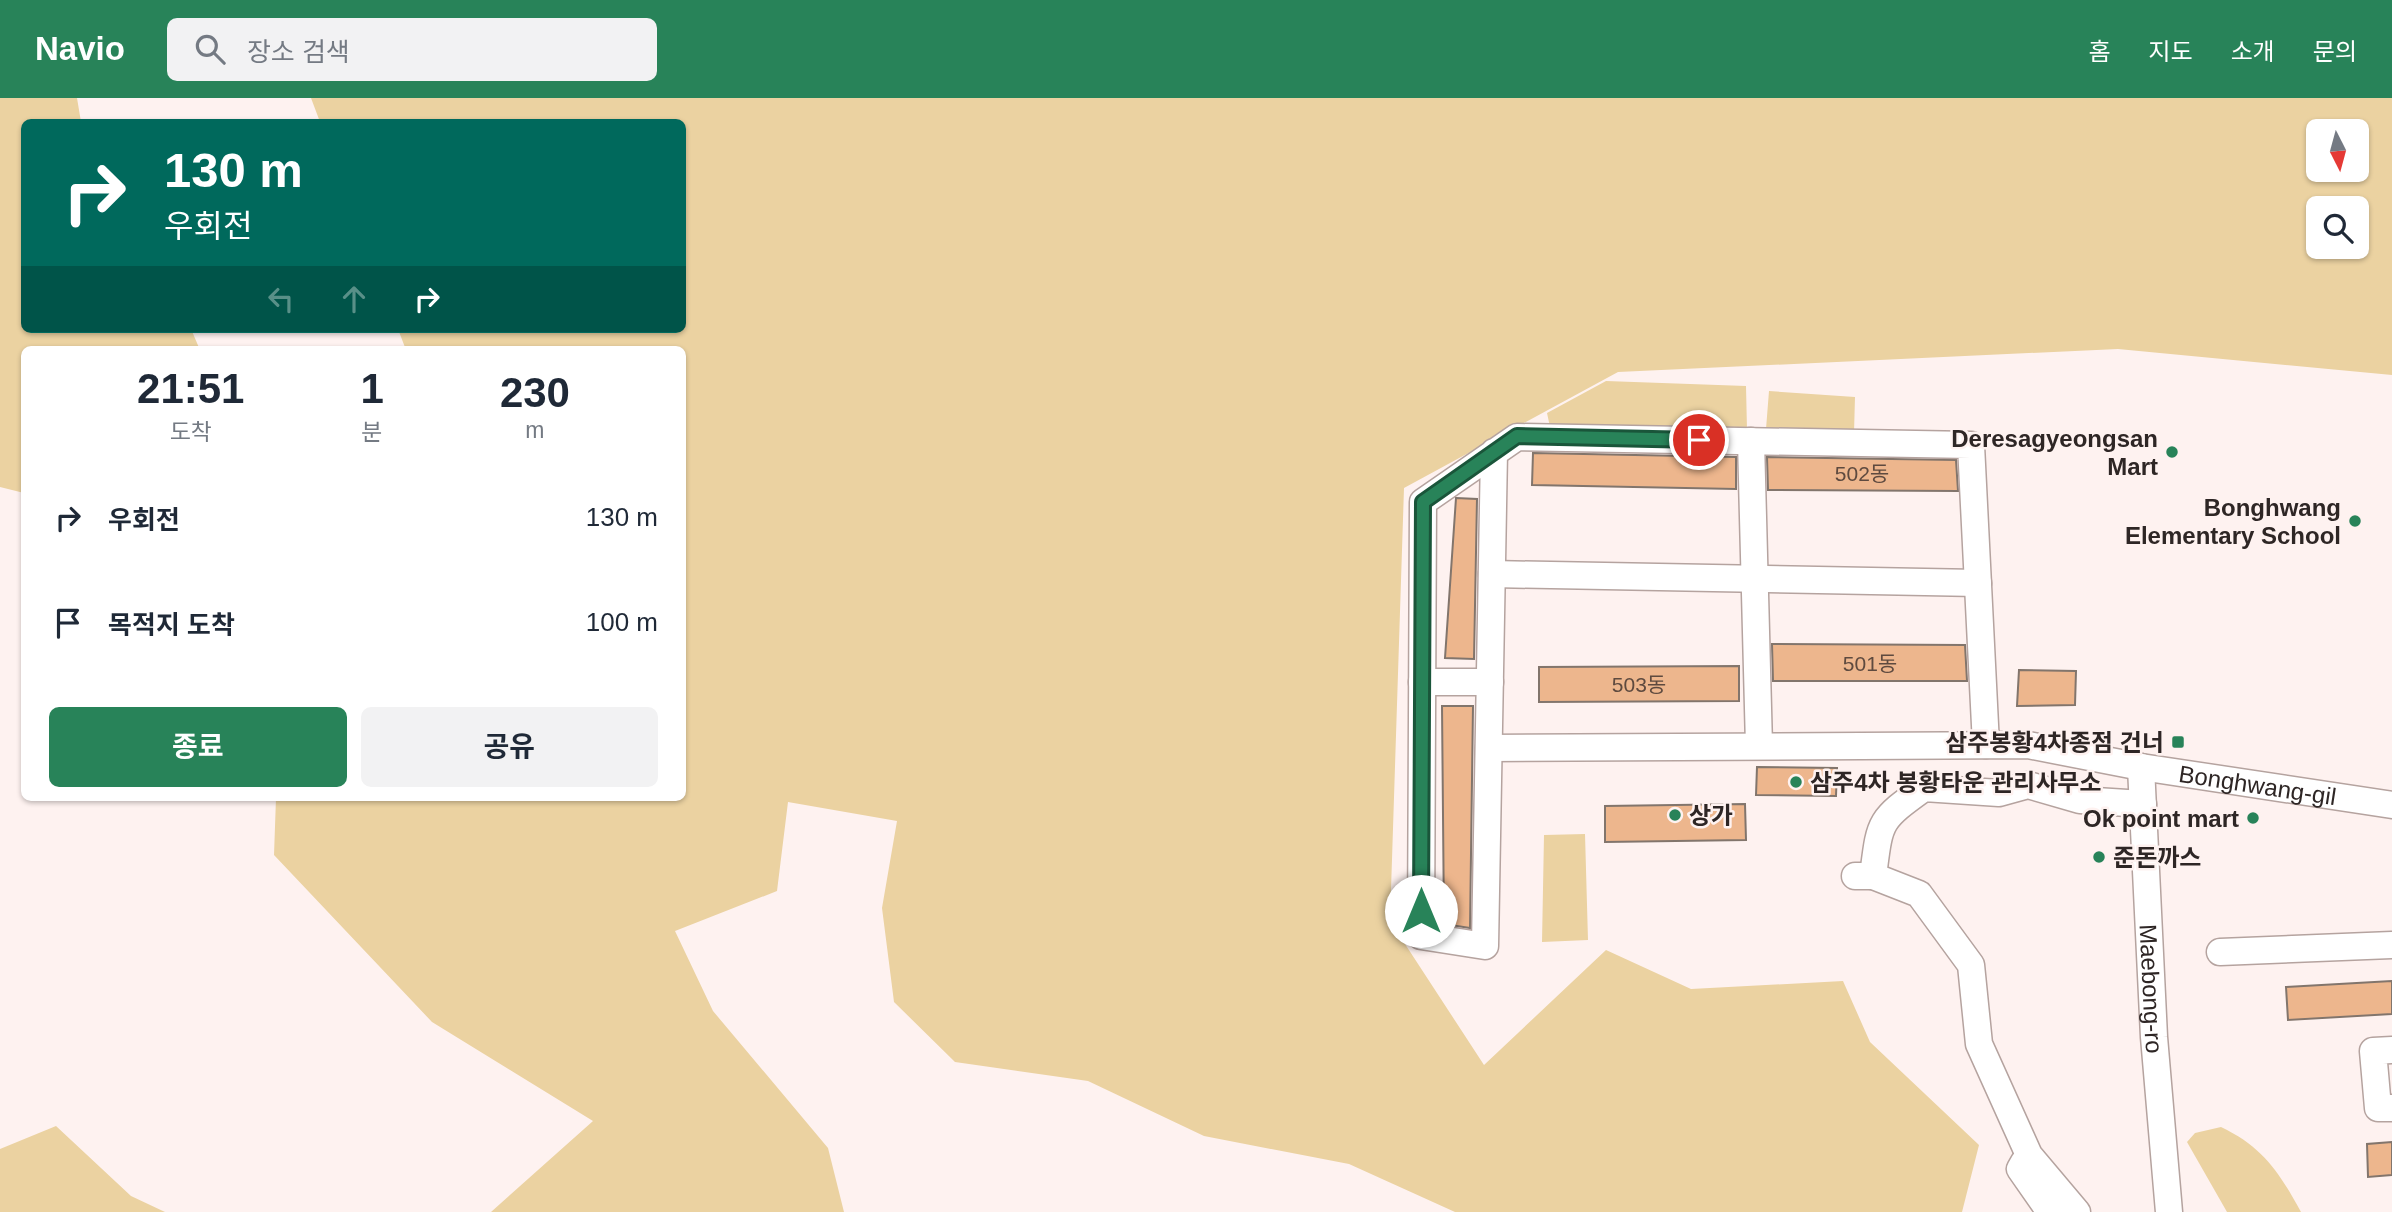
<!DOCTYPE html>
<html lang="ko">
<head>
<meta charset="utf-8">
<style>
	:root { --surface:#fff; --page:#f2f2f3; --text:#1f2937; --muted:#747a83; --accent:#288359 }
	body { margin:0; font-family:Arial,"Noto Sans KR",sans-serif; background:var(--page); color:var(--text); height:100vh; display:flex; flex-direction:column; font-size:26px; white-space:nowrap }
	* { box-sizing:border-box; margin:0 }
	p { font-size:23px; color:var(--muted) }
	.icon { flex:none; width:38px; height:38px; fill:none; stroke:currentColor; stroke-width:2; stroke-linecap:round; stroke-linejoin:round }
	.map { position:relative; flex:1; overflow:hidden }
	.drawer { position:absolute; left:21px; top:248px; width:665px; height:455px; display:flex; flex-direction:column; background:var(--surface); border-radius:10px; box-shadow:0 2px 5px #0004 }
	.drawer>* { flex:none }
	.top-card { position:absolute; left:21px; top:21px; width:665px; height:214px; border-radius:10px; box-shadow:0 2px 5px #0004; background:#00695c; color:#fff; overflow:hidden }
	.needle { width:46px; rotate:174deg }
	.buttons { position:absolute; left:2306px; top:21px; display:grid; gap:14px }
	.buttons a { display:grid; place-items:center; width:63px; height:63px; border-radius:10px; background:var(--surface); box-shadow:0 2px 5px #0004; font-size:35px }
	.pin { position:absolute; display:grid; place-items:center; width:60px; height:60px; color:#fff; margin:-30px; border:4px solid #fff; border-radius:50%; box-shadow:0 2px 7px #0007 }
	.me { position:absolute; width:77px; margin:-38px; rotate:0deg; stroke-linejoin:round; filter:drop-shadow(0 0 5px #0008) }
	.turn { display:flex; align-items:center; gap:24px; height:147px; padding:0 28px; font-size:32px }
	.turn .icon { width:91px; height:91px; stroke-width:2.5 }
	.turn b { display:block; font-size:49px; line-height:60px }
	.lanes { display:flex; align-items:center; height:66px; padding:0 28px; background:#0003; justify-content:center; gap:35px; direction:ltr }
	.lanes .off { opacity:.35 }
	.eta { display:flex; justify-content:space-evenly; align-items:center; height:119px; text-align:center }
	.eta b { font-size:42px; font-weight:700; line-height:49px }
	.button { display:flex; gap:14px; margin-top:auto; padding:14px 28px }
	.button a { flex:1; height:80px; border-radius:10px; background:var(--accent); color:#fff; font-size:28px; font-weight:700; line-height:80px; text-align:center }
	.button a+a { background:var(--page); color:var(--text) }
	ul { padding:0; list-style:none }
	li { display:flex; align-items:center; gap:21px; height:105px; padding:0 28px }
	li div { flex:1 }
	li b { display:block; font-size:26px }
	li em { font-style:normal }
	header { display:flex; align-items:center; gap:42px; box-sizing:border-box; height:98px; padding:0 35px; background:var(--accent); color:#fff }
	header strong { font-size:33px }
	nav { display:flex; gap:38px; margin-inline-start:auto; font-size:24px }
	.search { width:490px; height:63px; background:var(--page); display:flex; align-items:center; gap:18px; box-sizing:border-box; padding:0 24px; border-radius:10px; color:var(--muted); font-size:26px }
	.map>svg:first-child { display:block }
	.green { fill:#ebd2a1; fill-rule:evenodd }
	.building { fill:#edb68d; stroke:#82756c; stroke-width:2 }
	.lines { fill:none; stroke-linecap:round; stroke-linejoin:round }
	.minor-casing { stroke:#b5a39f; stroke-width:29 }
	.minor { stroke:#fff; stroke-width:26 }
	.route-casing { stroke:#1a553a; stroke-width:18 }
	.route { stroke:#288359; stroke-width:12 }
	.poi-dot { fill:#288359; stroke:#fef2f0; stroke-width:2.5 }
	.labels { text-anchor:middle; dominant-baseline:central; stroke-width:5; stroke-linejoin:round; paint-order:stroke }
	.number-label { font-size:21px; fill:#5e4a3f }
	.poi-label { font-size:24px; font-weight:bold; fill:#2e2625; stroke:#fef2f0; text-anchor:end }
	.street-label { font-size:24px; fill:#2e2625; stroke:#fef2f0 }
</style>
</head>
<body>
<header>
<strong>Navio</strong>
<div class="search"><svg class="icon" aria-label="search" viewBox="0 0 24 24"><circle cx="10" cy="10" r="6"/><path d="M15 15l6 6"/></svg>장소 검색</div>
<nav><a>홈</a><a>지도</a><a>소개</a><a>문의</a></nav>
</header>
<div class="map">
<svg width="2392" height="1114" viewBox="0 0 2392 1114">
	<rect width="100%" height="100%" fill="#fef2f0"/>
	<path class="green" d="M0 0H77L81 24H24V231H191L200 252H24V395L0 389Z
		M311 0H2392V277L2118 251 1618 274 1404 390 1390 823 1484 967 1606 852 1691 891 1843 883 1870 944 1979 1047 1962 1114H1455L1349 1066 1204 1038 1088 983 955 964 894 904 882 810 897 723 788 704 777 793 675 833 713 913 828 1050 844 1114H491L593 1023 432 924 274 757 276 700H682V252H406L398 231H682V24H320ZM2319 33H2357V72H2319ZM2319 110H2357V149H2319Z
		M1606 283 1746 288 1747 332 1550 329 1547 315Z
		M1769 293 1855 299 1854 335 1766 331Z
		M1585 736 1588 842 1542 844 1544 737Z
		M56 1028 131 1098 165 1114H0V1051Z
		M2221 1029C2263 1049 2279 1074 2301 1114H2227L2187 1044 2195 1035Z"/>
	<path class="building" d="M1533 355 1736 359V391L1532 387Z
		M1767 359 1956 362 1958 393 1768 392Z
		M1456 400 1477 401 1474 561 1445 560Z
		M1772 546 1965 547 1967 583H1773Z
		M1739 568V603L1539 604V569Z
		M2019 572 2076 573 2075 607 2017 608Z
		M1442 608H1473L1470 830 1444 826Z
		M1757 669 1837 670 1836 698 1756 697Z
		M1745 706 1746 742 1605 744V708Z
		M2392 883V916L2288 922 2286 889Z
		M2392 1044V1077L2368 1079 2367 1046Z"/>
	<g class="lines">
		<defs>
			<g id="minor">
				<path d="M1751 343 1759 648"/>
				<path d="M1494 354 1485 848 1421 838 1423 404 1517 339 1971 347 1986 647"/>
				<path d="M1492 476 1978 485"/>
				<path d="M1422 584H1490"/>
				<path id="s1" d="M1489 650 2028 647 2141 669 2392 707"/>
				<path id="s2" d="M2141 669 2154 939 2169 1114"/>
				<path d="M1855 778H1873L1919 796 1971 867 1979 946 2029 1057 2077 1114"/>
				<path d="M1873 778C1880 723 1878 723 1924 690L1999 695 2028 687 2080 702 2143 706"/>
				<path d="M2220 854 2392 847"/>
				<path d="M2392 952 2373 953 2378 1010H2392"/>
				<path d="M2024 1064 2020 1071 2050 1114"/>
			</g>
		</defs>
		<use href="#minor" class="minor-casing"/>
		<use href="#minor" class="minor"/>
	</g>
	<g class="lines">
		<defs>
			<path id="route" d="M1421 813 1423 404 1517 338 1699 342"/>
		</defs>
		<use href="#route" class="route-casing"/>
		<use href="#route" class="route"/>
	</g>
	<g class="poi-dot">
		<circle cx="2172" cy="354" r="7"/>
		<circle cx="2355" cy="423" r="7"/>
		<rect x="2171" y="637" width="14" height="14" rx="3.5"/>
		<circle cx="1796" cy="684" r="7"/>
		<circle cx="1675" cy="717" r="7"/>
		<circle cx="2253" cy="720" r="7"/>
		<circle cx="2099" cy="759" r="7"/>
	</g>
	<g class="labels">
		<g class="number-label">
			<text x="1862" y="375">502동</text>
			<text x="1870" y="565">501동</text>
			<text x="1639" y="586">503동</text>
		</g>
		<g class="poi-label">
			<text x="2158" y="340">Deresagyeongsan<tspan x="2158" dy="28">Mart</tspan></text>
			<text x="2341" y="409">Bonghwang<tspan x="2341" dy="28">Elementary School</tspan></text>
			<text x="2164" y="644">삼주봉황4차종점 건너</text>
			<text x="1810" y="684" text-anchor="start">삼주4차 봉황타운 관리사무소</text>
			<text x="1689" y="717" text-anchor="start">상가</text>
			<text x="2239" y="720">Ok point mart</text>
			<text x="2113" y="759" text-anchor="start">준돈까스</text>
		</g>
		<g class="street-label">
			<text stroke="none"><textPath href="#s1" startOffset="772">Bonghwang-gil</textPath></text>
			<text stroke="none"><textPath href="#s2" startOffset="222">Maebong-ro</textPath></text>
		</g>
	</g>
</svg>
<div class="buttons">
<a><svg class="needle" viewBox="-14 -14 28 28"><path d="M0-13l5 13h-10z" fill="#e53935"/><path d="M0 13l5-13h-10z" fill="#747a83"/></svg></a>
<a><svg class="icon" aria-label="search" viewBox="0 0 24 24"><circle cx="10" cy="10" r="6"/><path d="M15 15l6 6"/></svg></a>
</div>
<div class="pin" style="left:1699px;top:342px;background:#d93025"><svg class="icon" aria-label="arrive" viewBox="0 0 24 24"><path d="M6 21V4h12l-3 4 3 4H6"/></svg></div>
<svg class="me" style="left:1421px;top:813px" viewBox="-20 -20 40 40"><circle r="19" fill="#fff"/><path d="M0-13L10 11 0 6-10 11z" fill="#288359"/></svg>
<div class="top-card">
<div class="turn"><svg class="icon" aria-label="right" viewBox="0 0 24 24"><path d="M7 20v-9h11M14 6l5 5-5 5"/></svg><div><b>130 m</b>우회전</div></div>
<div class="lanes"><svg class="icon off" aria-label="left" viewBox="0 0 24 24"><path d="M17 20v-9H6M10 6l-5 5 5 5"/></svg><svg class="icon off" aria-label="ahead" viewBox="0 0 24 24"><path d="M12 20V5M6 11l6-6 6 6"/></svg><svg class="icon" aria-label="right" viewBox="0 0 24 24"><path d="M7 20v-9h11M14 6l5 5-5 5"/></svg></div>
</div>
<section class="drawer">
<div class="eta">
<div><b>21:51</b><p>도착</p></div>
<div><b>1</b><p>분</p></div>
<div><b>230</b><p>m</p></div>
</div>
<ul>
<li><svg class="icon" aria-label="right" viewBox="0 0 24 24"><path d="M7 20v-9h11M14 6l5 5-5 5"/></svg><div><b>우회전</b></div><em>130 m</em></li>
<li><svg class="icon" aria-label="arrive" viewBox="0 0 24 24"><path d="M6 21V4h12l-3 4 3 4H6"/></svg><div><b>목적지 도착</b></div><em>100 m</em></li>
</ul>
<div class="button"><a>종료</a><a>공유</a></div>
</section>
</div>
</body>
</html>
